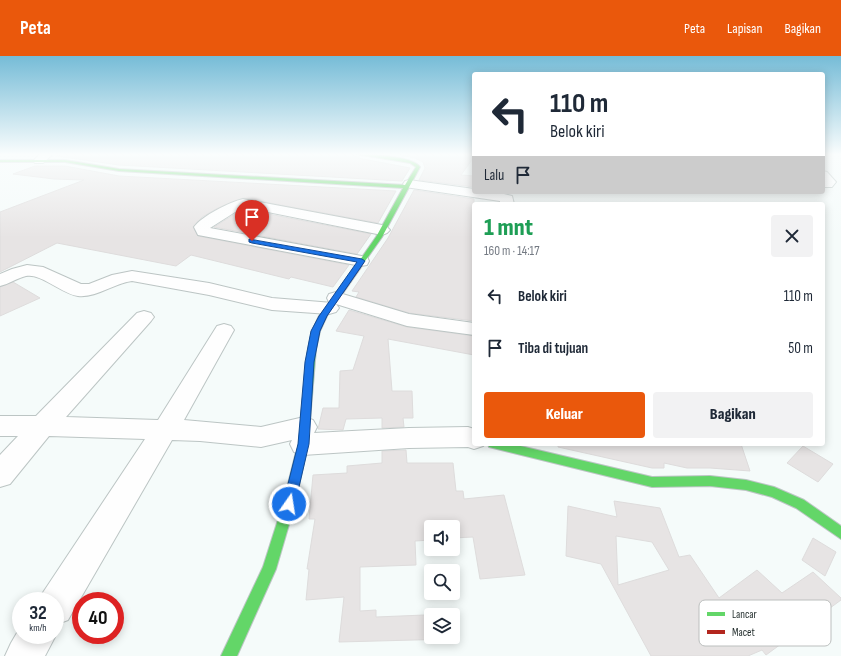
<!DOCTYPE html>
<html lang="id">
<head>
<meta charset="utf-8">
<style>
	:root { --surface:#fff; --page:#f2f2f3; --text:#1f2937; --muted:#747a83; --accent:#ea580c }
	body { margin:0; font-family:"Sofia Sans Condensed",sans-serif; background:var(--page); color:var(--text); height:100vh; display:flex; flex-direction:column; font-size:15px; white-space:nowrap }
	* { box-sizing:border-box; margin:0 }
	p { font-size:13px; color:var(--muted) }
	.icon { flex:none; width:22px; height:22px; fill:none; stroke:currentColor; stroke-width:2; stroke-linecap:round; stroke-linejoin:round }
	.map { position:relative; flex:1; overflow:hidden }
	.details { position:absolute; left:472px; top:146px; width:353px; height:244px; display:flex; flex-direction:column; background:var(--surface); border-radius:4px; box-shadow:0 2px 10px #0003 }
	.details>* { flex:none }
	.banner { position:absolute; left:472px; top:16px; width:353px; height:122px; border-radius:4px; box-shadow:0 2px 10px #0003; background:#fff; color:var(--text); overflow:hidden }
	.controls { position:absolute; left:424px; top:464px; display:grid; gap:8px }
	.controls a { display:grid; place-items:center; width:36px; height:36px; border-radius:4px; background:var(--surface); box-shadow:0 2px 10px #0003; font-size:20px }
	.speed { position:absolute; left:12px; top:536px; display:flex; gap:8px; font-size:20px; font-weight:700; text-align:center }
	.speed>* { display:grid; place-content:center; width:52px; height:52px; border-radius:50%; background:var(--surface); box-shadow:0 2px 10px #0003; line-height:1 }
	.speed small { font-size:10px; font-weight:400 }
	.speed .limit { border:6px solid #d22; background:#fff; color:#111 }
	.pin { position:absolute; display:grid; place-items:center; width:34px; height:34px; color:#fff; margin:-41px -17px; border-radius:50% 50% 50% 0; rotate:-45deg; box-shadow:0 0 4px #0007 }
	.pin .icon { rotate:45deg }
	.me { position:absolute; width:44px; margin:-22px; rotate:13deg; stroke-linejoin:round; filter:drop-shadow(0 0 3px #0008) }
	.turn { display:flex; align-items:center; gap:14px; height:84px; padding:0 12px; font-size:18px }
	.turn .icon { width:52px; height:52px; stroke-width:2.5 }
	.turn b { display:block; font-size:28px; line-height:34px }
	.then { display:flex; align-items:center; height:38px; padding:0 12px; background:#0003; gap:8px; font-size:15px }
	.round { display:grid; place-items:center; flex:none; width:42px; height:42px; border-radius:4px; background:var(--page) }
	.overview { display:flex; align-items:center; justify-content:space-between; height:68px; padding:0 12px }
	h1 { font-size:24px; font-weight:800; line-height:30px; color:#1e9e55 }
	.primary-button { display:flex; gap:8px; margin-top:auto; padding:8px 12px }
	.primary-button a { flex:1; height:46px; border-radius:4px; background:var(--accent); color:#fff; font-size:16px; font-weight:800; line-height:46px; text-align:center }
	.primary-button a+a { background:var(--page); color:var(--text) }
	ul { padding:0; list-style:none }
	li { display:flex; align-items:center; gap:12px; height:52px; padding:0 12px }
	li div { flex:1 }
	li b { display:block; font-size:15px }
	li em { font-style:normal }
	header { display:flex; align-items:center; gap:24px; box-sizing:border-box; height:56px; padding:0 20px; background:var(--accent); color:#fff }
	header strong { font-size:19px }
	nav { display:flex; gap:22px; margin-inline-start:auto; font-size:14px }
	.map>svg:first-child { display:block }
	.building { fill:#e7e4e4; stroke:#dedcdc; fill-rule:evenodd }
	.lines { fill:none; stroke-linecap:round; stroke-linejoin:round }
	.street-casing { stroke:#bcc5c4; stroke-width:2 }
	.fast-casing { stroke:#bcc5c4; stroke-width:2 }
	.jam-casing { stroke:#bcc5c4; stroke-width:2 }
	.street { fill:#fefefe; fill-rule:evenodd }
	.fast { fill:#63d668; fill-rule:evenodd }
	.jam { fill:#b3261e; fill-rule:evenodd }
	.route { fill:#1a73e8; stroke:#114b97 }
	.key { fill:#fff; stroke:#bcbfbe; stroke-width:1 }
	.key-label { font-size:11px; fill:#1e2928 }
</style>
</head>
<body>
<header>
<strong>Peta</strong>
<nav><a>Peta</a><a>Lapisan</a><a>Bagikan</a></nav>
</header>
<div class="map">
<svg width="841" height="600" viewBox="0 0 841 600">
	<rect width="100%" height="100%" fill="#f5fbfa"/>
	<path class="building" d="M62 98H352L358 102 410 112 402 125 119 109 57 100Z
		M397 98H474V101L461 119 474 120V131L419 124 425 112 423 106 415 102Z
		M35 110H65L119 120 396 135 378 167 243 142 216 153 202 161 193 171 198 180 349 209 333 231 291 221 289 223 191 199 176 210 57 187 0 216V156L84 124 54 123 13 118Z
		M414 134 474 143V265L409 257 356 241 359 236 352 235 388 182Z
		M243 153 371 178 357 198 214 171Z
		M13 226 40 242 0 260V231Z
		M349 254 407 271 474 280V299L388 283 392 335H412L413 362H403L404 371 382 372V362L346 363 343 374 318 373 323 352H339L340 315 353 314 364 280 336 275Z
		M558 388H741L750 415 710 412H687L664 407V412H652L558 391Z
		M803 390 833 408 818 426 787 407Z
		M406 394 407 407H453L456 435H463L464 443 504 439 525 519 480 523 473 481 453 482V471H431V484L415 485 416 509 360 511V555L376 554V561L449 558V559H431V581H451L452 583 339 586 344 541 306 544 309 513H307L315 463H309L313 419 347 417V410L382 407V395Z
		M614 445 660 452 679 501 690 499 719 542 757 514 782 537 813 516 841 542V544L766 599 762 594 748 600H651L601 508 566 500 568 450 617 461ZM616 480 652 486 669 514 618 529Z
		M813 482 836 496 825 520 802 504Z"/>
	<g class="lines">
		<defs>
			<path id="street" d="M40 98H53L43 107H35L33 105Z
				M823 115 827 116 836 126 832 131H823Z
				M409 124 474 133V136H496L512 140 514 148H500V145L405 131 403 128 405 125Z
				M243 143 382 169 387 171 390 174 387 177 382 179 243 151 210 172 367 201 369 205 367 209 361 210 198 179 194 171C202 160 230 146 243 143Z
				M27 209 43 211 81 228H89L112 219 132 215 209 227 272 242 333 247 329 246 327 242 329 238 336 236 409 258 474 267V279L407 270 336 248 339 252 336 256 329 258 272 254 209 239 132 225C114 227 97 242 78 240 62 238 41 217 26 220 17 222 9 228 0 230V218L12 213Z
				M144 255 151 257 154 261 151 265 66 361 158 364 217 270 224 268 231 270 234 274 184 364 261 371 304 361 313 364 317 371 314 377 409 372 468 371 474 373V388H485L483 390 474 393 468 391 409 392 303 399 294 396 290 388 292 384 261 391 200 385 172 384 68 564 55 569V545H40L42 538 145 383 49 380 10 428 0 431V399L18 380H0V360H36L137 257Z
				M21 570V579H55V578L56 579 45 600H5L11 587Z"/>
			<path id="fast" d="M356 98C370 98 413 100 420 111L382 181 363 208 361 209 358 207 376 181 403 132 119 115 65 106H0V104H65L119 113 405 129 416 111 410 107Z
				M312 290 316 293 308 388 295 448 276 513 237 600H221L263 511 283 448 298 388 308 293Z
				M488 388H512L652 421 710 420 746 424 774 431 804 444 841 470V483L796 452 772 441 746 434 710 430 652 431 493 392 489 391Z"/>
			<path id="jam" d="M361 205 364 207 327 260 320 275 316 293 315 295H309L308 293 312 275 319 260 359 206Z"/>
		</defs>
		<use href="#street" class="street-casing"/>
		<use href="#fast" class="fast-casing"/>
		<use href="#jam" class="jam-casing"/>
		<use href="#street" class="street"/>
		<use href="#fast" class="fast"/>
		<use href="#jam" class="jam"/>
	</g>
	<linearGradient id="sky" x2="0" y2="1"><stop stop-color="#76bcd7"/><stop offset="0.54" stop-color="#fafdfd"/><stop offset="1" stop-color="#fafdfd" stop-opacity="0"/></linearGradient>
	<rect width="841" height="182" fill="url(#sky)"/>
	<path class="route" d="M249 183 362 203 365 205 327 260 320 275 314 306 309 388 295 448 293 452 289 454 285 452 283 448 298 388 305 306 311 275 319 260 357 206 252 187 249 186Z"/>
	<rect x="699" y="544" width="132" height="46" rx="6" class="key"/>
	<rect x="707" y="556" width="18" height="4" fill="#63d668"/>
	<rect x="707" y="574" width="18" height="4" fill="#b3261e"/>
	<g class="key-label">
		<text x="732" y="562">Lancar</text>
		<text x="732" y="580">Macet</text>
	</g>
</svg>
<div class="controls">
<a><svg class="icon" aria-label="sound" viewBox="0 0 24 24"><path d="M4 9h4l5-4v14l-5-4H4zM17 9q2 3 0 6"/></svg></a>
<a><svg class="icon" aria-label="search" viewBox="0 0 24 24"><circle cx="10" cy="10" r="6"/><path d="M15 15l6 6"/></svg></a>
<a><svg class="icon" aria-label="layers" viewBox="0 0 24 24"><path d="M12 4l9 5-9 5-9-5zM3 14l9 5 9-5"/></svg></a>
</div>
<div class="speed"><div>32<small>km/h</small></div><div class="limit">40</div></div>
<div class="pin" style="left:252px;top:185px;background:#d93025"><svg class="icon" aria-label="arrive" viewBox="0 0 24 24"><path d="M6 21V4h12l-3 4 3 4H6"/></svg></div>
<svg class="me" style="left:289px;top:448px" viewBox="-20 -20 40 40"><circle r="17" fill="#1a73e8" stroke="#fff" stroke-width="3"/><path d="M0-11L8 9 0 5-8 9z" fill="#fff"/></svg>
<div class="banner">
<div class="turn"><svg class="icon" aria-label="left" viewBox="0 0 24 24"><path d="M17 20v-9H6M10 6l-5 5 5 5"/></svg><div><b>110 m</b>Belok kiri</div></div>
<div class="then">Lalu<svg class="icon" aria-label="arrive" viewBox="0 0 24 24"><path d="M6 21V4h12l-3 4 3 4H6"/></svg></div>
</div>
<section class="details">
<div class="overview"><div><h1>1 mnt</h1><p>160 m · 14:17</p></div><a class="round"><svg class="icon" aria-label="close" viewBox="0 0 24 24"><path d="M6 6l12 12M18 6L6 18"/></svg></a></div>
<ul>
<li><svg class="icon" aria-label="left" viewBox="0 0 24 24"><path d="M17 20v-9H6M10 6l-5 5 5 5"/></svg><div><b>Belok kiri</b></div><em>110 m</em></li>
<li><svg class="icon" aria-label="arrive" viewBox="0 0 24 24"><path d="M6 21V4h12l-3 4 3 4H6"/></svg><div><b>Tiba di tujuan</b></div><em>50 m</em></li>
</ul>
<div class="primary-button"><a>Keluar</a><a>Bagikan</a></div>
</section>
</div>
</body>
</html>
